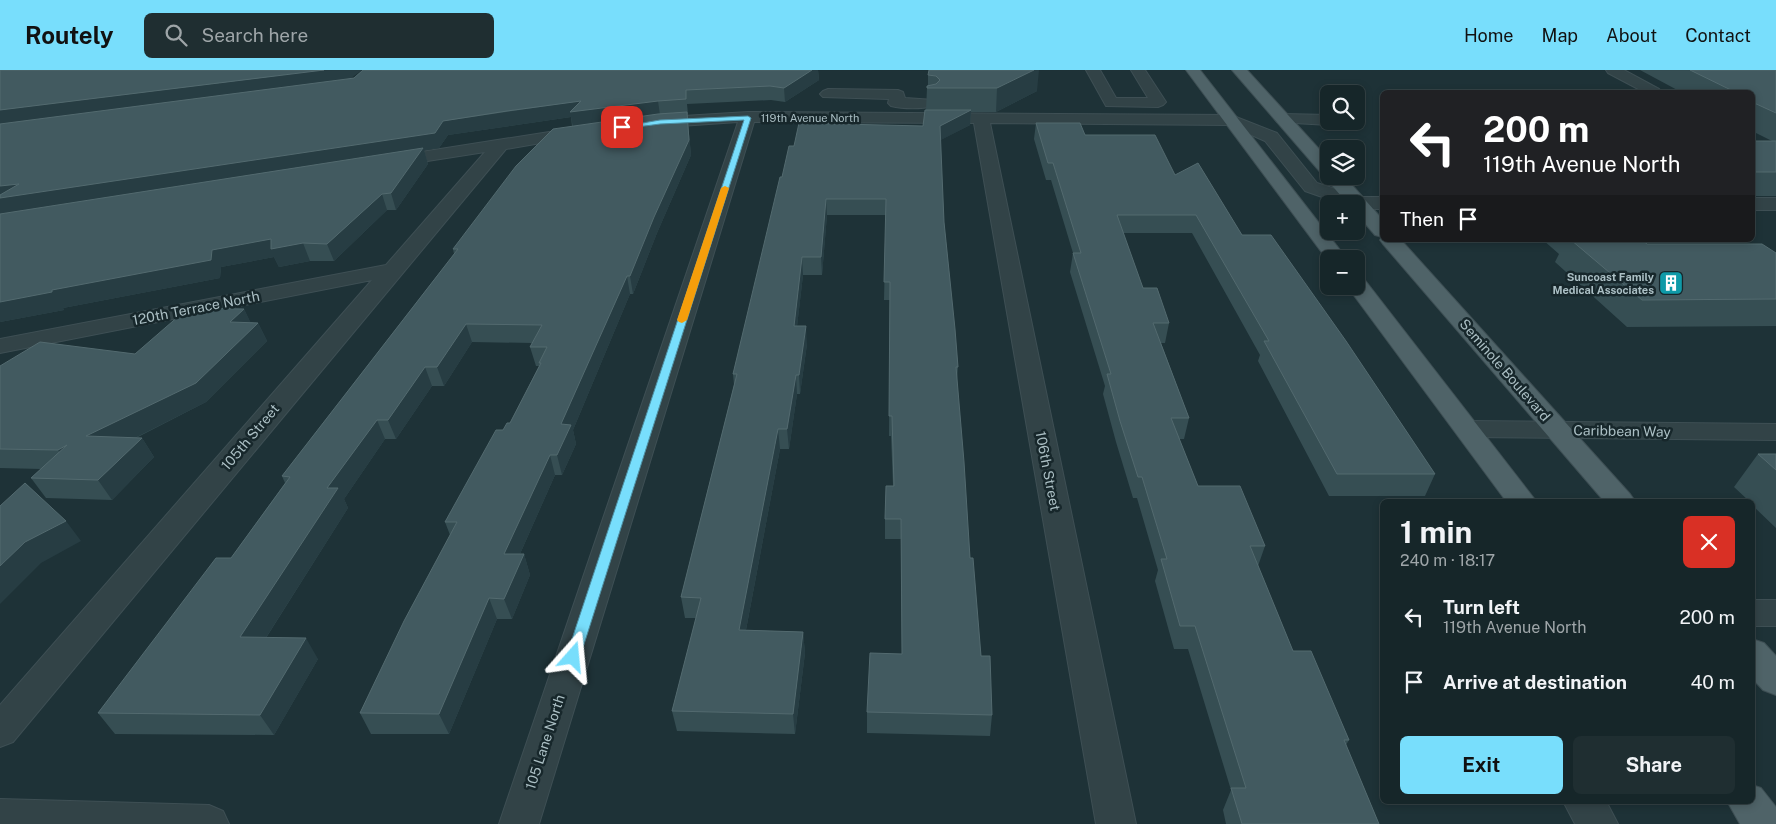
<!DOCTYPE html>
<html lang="en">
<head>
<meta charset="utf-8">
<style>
	:root { --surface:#162629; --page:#1f2e31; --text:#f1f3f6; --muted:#9ea5a8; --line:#354346; --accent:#78defc }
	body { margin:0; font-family:"Public Sans",sans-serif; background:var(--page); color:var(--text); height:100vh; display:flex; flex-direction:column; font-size:19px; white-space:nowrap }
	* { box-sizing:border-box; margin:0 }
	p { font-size:16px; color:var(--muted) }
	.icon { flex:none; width:28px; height:28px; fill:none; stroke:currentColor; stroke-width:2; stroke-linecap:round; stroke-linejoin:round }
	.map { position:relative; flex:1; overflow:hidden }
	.panel { position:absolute; left:1380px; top:429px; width:375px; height:305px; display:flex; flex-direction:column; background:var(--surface); border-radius:8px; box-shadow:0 2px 8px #0003,0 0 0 1px var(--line) }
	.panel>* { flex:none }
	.banner { position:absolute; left:1380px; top:20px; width:375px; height:152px; border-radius:8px; box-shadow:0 2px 8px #0003,0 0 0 1px var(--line); background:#202124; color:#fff; overflow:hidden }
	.buttons { position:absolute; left:1320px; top:15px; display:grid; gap:10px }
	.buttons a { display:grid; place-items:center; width:45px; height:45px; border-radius:8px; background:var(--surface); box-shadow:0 2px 8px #0003,0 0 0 1px var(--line); font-size:25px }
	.pin { position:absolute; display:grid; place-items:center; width:42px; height:42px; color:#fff; margin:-21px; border-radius:10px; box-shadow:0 2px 8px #0006 }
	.me { position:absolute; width:55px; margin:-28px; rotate:18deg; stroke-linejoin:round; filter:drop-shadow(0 0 4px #0008) }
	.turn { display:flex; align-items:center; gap:18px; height:105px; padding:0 20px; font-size:22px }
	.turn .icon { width:65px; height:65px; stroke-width:2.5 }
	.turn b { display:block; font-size:35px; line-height:42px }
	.then { display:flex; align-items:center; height:48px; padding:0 20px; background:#0003; gap:10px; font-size:19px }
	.round { display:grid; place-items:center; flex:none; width:52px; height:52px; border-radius:8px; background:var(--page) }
	.overview { display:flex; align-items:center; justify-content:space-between; height:85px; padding:0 20px }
	h1 { font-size:30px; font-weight:700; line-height:38px }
	.button { display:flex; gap:10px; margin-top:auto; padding:10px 20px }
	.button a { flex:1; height:58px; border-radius:8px; background:var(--accent); color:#111; font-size:20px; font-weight:700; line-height:58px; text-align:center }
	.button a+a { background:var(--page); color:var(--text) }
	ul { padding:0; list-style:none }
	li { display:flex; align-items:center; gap:15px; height:65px; padding:0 20px }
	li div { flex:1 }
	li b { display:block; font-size:19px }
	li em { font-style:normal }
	header { display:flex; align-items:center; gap:30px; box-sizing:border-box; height:70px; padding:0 25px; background:var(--accent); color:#111 }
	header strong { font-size:24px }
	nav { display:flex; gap:28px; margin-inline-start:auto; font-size:18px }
	.search { width:350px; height:45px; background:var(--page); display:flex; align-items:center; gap:12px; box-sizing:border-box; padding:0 18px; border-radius:8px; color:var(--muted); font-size:19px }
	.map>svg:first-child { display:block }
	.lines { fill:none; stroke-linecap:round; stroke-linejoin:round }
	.minor-casing { stroke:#3e4f54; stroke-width:2 }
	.major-casing { stroke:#3e4f54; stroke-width:2 }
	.minor { fill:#324347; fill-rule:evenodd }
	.major { fill:#4f6368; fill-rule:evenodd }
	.wall { fill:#364e53 }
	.shaded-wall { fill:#273d43 }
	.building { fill:#425a60; stroke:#536a6f }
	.route { fill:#78defc; stroke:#4e90a4 }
	.slow { fill:#f59e0b }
	.labels { text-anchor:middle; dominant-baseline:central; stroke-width:5; stroke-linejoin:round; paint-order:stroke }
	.far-street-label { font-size:11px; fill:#abbfc4; stroke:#17272b }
	.far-poi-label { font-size:11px; font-weight:bold; fill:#abbfc4; stroke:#17272b; text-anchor:end }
	.street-label { font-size:14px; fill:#abbfc4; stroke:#17272b }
</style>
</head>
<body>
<header>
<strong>Routely</strong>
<div class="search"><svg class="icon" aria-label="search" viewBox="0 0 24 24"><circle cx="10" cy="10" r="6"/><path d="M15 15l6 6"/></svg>Search here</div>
<nav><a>Home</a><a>Map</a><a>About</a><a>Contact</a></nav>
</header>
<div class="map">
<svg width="1776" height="754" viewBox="0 0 1776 754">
	<rect width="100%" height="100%" fill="#1e3237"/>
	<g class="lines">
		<defs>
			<path id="minor" d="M1086 0H1100L1116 28H1148L1131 0H1145L1166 32 1163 35 1158 37 1106 36Z
				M1606 0H1624L1659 19 1662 22H1644L1608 3Z
				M828 19 898 20 903 22 905 28 934 30 937 33 934 36C922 39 903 39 891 36L888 33 889 29 823 27 820 24 823 21Z
				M748 42 1231 45 1277 63 1317 113 1360 127H1382V139H1358L1356 138V134H1342L1305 121 1265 71 1229 55 990 53 1136 754H1096L974 53 754 52 539 754H499L738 52 651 58 645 56 643 53 645 50 651 48Z
				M1283 44 1329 45V51H1336L1329 55 1277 52 1275 49 1277 46Z
				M581 57 587 59 589 62 587 65 506 79 13 672 0 677V635L372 210 0 283V269L386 195 485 82 389 97 383 96 380 92 383 88Z
				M1752 128H1776V140H1752Z
				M1467 351 1776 354V370L1467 367 1458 365 1454 359 1458 353Z
				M1752 530H1776V556H1752Z
				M0 729 209 735 223 741 229 754H0Z
				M1563 731H1606L1618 754H1575Z"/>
			<path id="major" d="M1186 0H1200L1347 189H1329V192Z
				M1232 0H1247L1329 90V106H1344L1382 149V170H1401L1630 424 1635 431H1604L1383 174 1380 170 1382 167 1375 165 1356 143V134H1348Z
				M1356 208 1364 209 1536 431H1506L1347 216H1356Z
				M1752 569 1764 573 1776 586V625L1763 620 1752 608Z
				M1752 715 1761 718 1776 737V754H1740L1727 731H1752Z"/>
		</defs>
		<use href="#minor" class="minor-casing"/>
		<use href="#major" class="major-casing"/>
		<use href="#minor" class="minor"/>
		<use href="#major" class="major"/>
	</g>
	<path class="wall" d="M0 0 351 8H354L363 0H818L819 10 785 32 771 30 687 34 688 44H687L691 85 657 163 633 224H630L573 360 576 374 562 405H555L520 484H524L530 505 512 549H497L449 664H371L360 643 450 465 445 452 503 360 510 353 539 296H536L530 277 532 273 472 272 444 316H432L396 369H385L344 429 348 438 266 568 318 589 274 665 115 664 98 643 231 488 285 413 282 406 454 184 453 179 572 56 571 47 448 65 439 78 424 80 428 94 396 140H387L334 191H310L279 197 274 187 221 197 220 208 63 238 64 240 0 252Z
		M1640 0H1776V126H1752V71H1772L1752 61V22H1681Z
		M928 5 1037 21 996 42H971L970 55 940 70 944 152 958 297 957 311 970 488 981 586 992 645 990 666 867 663V642L902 584 901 469H885V449L893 416 891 366H889L890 230H884L886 145H827L822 205H803L797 256 807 274 800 324H797L789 379H780L746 560 803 562 805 583 795 664 677 661 672 641 696 548H685L681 527 734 315 733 304 782 107 794 76 923 56 926 40 927 18 928 16Z
		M1036 53 1085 65 1175 105 1242 165 1435 404 1425 426H1329L1258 291 1260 285 1192 163H1123L1143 218 1169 253 1165 273H1161L1189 348 1184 369H1179L1198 416 1265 476 1258 496 1293 581 1349 670 1346 675 1379 754H1226L1223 740 1231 720 1188 579H1174L1155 511 1158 500 1137 428H1133L1116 372 1103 324 1105 316 1070 202 1073 183 1051 110H1046L1034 69Z
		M1543 170H1642L1647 174 1776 183V256L1627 257 1555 192 1559 184Z
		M244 239 250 252 258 253 267 271 206 332 136 368H142L154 387 112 430 46 428 31 408 41 399 0 398V296L135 284Z
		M1758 384H1776V458L1752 435V431H1749L1734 417Z"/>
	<path class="shaded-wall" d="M324 0H362L347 11 0 56V40Z
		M812 0H818L819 10 785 32 784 18Z
		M1034 0H1039L1037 21 996 42 997 18Z
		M581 31H658L660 45 573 57 571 47 448 65 439 78 424 80 428 94 396 140 391 123 0 145V116Z
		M971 40 970 55 939 71 940 56Z
		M687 42 691 85 657 163 633 224 630 206Z
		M382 124 387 140 334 191 327 174Z
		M826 129 827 145 822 205 821 187Z
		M271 169 303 173 310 191 279 197 274 187 221 197 220 208 63 238 64 240 0 252V232L52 220 212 180Z
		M802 187 803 205 795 274 794 256Z
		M627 206 630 224 573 360 576 374 562 405 557 385 561 354Z
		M244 239 253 257 230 252Z
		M258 253 267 271 206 332 99 386 86 366Z
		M466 254 472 272 444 316 437 297Z
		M806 256 807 274 800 324 799 305Z
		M425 297 432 316 396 369 388 350Z
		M796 305 797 324 789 379 787 359Z
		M377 350 385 369 344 429 348 438 253 588 240 567 327 418Z
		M778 359 780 379 742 581 739 560Z
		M142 368 154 387 112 430 98 410Z
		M67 375 72 400 58 380Z
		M550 385 555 405 511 504 504 484Z
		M66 451 81 471 41 493 0 534V496L25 472Z
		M524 484 530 505 512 549 504 529Z
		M489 528 497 549 449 664 439 644Z
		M803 562 805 583 795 664 793 644Z
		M306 568 318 589 274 665 260 645Z"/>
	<path class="building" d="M0 0H324L0 40Z
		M363 0H812L784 18 770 16 686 20V29L658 31 570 42 581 31 507 41 443 51 435 63 0 128V125L19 114 0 116V54L347 9 354 8Z
		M929 0H1034L997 18H927V16L936 14 940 10 936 6 928 5Z
		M1690 0H1776V43L1752 32V22H1735Z
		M925 40H971L940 56 944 152 955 259 958 297H956L964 392 970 488H973L981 586H990L992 645 867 642 870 583 902 584 901 449H885L886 416H894L892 346H889L890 212H884L886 129H826L821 187H802L794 256H806L799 305H796L787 359H778L739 560 803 562 793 644 672 641 701 528 681 527 737 304H733L780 107H782L789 76H794L799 53 923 56Z
		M687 42 689 70 654 147 630 206H627L561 354 571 355 557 385H550L504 484H524L504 529 489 528 439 644 360 643 404 551 457 452H445L496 360H503L507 353H510L541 293H539L547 277H530L542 255 466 254 437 297H425L388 350H377L327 418H338L240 567 306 568 260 645 98 643 216 488H231L290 407 282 406 458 179H453L516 96 553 59 658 44Z
		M1036 53H1080L1085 65H1155L1175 105 1198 93 1242 165H1271L1346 271 1435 404H1337L1264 271H1269L1196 145H1117L1143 218H1157L1169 253H1153L1189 348H1171L1198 416H1240L1265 476H1250L1293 581H1311L1349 670H1344L1379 754H1242L1231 718H1246L1195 556H1180L1161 489H1167L1142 407H1138L1120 351 1107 304H1111L1073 183H1081L1053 93H1048Z
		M1752 71H1776V102H1752Z
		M423 78 391 123 382 124 327 174 303 173 271 179V169L212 180 211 190 52 220V222L0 232V144Z
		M1571 170H1642L1647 174H1762L1776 183V229L1642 230Z
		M188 238 244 239 230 252 258 253 196 313 86 366 142 368 98 410 31 408 67 375 58 380 0 379V296L40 272 135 284Z
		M1758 384H1776V400Z
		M25 413 66 451 25 472 0 496V436Z"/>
	<path class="route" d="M748 46 751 48 580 587 578 591 573 592 568 591 566 587 744 50 660 54 622 59 619 57 660 50Z"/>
	<path class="slow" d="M725 116 729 118 687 250 682 253 679 252 677 250 721 118Z"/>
	<defs>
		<symbol id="building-square" viewBox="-11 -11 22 22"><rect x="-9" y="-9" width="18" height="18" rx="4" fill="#0f9aa8" stroke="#17272b"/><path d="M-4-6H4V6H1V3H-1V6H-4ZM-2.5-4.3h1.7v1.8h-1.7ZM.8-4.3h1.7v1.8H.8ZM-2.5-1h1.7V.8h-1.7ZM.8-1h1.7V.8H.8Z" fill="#fff"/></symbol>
	</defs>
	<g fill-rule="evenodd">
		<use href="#building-square" x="1657" y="199" width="28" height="28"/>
	</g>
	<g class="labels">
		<g class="far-street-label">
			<text x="810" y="48">119th Avenue North</text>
		</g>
		<g class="far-poi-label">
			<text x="1654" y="207">Suncoast Family<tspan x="1654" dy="13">Medical Associates</tspan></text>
		</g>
		<g class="street-label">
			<text transform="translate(196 238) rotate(-11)">120th Terrace North</text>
			<text transform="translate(1505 300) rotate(49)">Seminole Boulevard</text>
			<text transform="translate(1622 361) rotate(1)">Caribbean Way</text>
			<text transform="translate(250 367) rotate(-50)">105th Street</text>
			<text transform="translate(1048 401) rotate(79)">106th Street</text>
			<text transform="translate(545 672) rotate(-72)">105 Lane North</text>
		</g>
	</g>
</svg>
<div class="buttons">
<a><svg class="icon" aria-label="search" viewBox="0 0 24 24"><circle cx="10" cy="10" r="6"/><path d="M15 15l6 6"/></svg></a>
<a><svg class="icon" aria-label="layers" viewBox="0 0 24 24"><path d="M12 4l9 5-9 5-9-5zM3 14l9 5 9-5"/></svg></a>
<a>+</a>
<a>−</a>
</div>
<div class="pin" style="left:622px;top:57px;background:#d93025"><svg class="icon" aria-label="arrive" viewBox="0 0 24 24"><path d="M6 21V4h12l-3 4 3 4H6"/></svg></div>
<svg class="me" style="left:573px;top:587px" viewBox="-20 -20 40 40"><path d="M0-17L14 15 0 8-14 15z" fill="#78defc" stroke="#fff" stroke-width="4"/></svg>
<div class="banner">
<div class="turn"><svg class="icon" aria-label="left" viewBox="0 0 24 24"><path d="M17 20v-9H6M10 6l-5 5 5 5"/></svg><div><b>200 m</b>119th Avenue North</div></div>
<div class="then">Then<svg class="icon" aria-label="arrive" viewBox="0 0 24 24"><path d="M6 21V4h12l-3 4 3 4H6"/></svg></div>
</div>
<section class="panel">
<div class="overview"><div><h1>1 min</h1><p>240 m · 18:17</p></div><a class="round" style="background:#d93025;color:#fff"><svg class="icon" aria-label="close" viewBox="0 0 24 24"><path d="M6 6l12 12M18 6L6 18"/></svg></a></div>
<ul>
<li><svg class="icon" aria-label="left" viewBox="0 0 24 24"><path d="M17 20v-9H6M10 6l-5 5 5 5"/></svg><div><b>Turn left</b><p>119th Avenue North</p></div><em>200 m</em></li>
<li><svg class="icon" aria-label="arrive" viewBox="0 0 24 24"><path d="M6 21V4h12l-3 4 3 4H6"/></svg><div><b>Arrive at destination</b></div><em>40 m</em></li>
</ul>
<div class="button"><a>Exit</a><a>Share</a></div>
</section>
</div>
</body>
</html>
